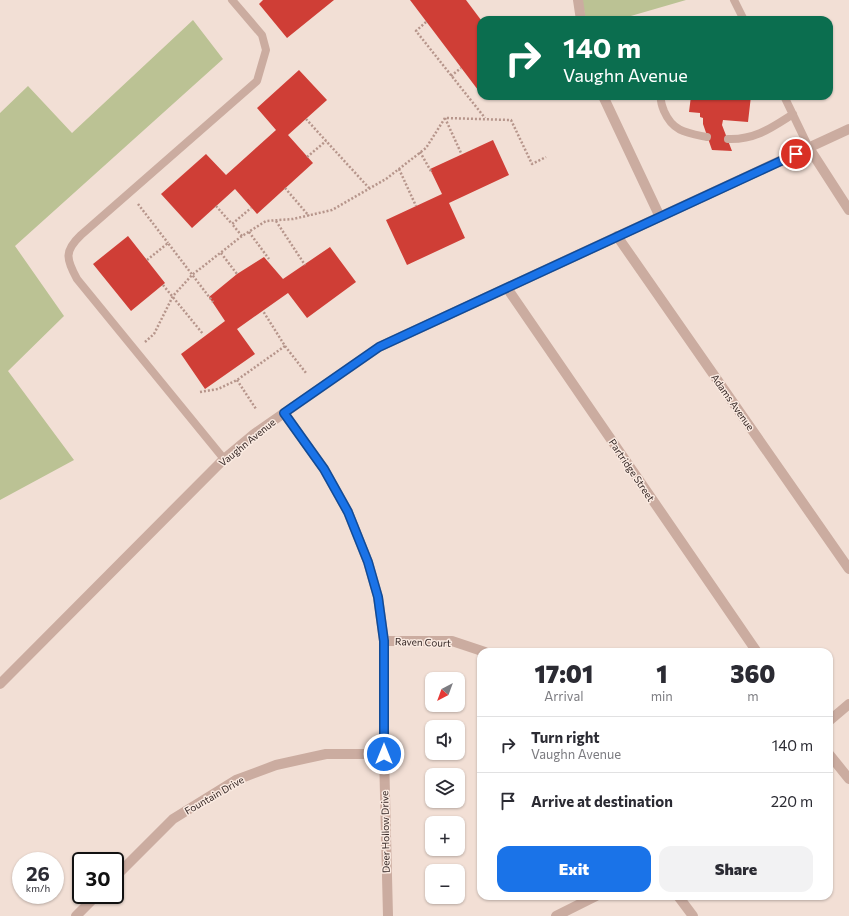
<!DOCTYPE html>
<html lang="en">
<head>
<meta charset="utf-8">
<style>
	:root { --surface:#fff; --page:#f2f2f3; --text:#2b2b33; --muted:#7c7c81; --line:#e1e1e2; --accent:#1a73e8 }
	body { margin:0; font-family:Commissioner,sans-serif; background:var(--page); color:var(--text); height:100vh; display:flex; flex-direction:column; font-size:15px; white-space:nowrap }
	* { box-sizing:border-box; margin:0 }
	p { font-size:13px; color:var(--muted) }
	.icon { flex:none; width:22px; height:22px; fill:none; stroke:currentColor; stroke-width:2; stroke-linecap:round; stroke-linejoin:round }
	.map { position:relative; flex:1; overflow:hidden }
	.sheet { position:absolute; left:477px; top:648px; width:356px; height:252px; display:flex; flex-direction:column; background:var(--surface); border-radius:12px; box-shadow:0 1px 3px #0004 }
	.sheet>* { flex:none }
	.hud { position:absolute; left:477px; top:16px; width:356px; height:84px; border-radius:12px; box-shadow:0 1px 3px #0004; background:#0b6e4f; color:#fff; overflow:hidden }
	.needle { width:26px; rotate:221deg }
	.buttons { position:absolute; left:425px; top:672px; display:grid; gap:8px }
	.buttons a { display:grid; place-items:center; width:40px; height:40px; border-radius:8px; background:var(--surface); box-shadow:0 1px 3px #0004; font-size:20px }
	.speed { position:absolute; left:12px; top:852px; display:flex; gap:8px; font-size:20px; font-weight:700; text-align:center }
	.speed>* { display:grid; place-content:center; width:52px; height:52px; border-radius:50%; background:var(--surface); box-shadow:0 1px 3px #0004; line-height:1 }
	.speed small { font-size:10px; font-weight:400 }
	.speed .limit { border:2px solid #111; border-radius:6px; background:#fff; color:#111 }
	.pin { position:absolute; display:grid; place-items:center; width:34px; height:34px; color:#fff; margin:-17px; border:2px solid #fff; border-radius:50%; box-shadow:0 1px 4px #0007 }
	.me { position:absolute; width:44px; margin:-22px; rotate:0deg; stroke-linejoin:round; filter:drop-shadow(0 0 3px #0008) }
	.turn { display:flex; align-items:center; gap:14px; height:84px; padding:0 20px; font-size:18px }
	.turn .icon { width:52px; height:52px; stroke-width:2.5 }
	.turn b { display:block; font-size:28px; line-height:34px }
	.eta { display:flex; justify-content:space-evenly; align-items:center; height:68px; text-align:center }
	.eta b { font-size:24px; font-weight:800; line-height:28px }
	.primary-button { display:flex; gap:8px; margin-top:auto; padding:8px 20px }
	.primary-button a { flex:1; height:46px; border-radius:12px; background:var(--accent); color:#fff; font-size:16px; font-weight:800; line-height:46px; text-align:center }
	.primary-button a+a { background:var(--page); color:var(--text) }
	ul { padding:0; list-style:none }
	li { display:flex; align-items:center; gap:12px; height:56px; padding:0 20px; border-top:1px solid var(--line) }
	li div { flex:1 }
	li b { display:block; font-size:15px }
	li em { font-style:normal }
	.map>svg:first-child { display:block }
	.green { fill:#bbc294 }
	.building { fill:#cf3e36 }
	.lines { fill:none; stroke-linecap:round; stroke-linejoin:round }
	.path { stroke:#b6958b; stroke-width:2.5; stroke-dasharray:2 2; stroke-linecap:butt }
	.service { stroke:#cbaca0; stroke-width:8 }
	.minor { stroke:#cbaca0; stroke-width:10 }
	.tertiary { stroke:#cbaca0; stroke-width:10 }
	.route-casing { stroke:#114b97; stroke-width:10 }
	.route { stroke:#1a73e8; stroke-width:7 }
	.labels { text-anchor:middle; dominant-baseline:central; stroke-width:3; stroke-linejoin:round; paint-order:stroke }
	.street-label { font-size:10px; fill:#342624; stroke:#faeae1 }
</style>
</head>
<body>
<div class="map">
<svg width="849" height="916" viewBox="0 0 849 916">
	<rect width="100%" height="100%" fill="#f2dfd5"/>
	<path class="green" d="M582 0H686L617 20H586Z
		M193 20 223 59 15 246 64 316 8 371 74 460 0 500V113L28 86 72 133Z"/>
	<path class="building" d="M263 0H334L287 38 259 4Z
		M410 0H466L481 20V88L478 90Z
		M299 70 327 100 288 135 313 163 257 214 235 189 192 228 161 194 206 154 226 175 276 130 257 108Z
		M691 96H751L748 122 723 120 722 125 732 151 712 150 703 124V118L700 117V113L689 112Z
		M493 140 509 175 449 203 465 238 407 265 386 220 442 194 430 169Z
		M128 236 165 283 131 311 93 264Z
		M330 247 356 282 307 318 288 293 237 329 255 354 205 389 181 354 225 321 209 297 237 274 264 257 283 279Z"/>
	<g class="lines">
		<path class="path" d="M426 22 416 31 485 118
			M451 76 461 68
			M445 118 461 153
			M306 119 369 188
			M420 152 432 173
			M307 157 326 141
			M399 169 416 206
			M285 188 309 216
			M138 204 168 243
			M216 206 232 224
			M276 221 305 265
			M249 232 269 259
			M242 236 232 224 251 208
			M221 253 237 274
			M147 260 168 243 213 302
			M163 285 203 334
			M145 342 154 334 173 296 192 275 242 236 266 221 293 219 332 210 386 179 426 148 445 118 511 120 532 164 546 157
			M285 346 306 373
			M237 380 256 409
			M200 392 218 389 237 380 285 346 263 311"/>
		<path class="service" d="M734 0 744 20
			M661 96C660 101 662 106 664 111 673 132 687 133 707 137
			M784 96 809 148
			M728 139C755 140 771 128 793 114
			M224 459 77 279C66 259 64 251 81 235L257 81 266 50 262 35 232 0"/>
		<path class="minor" d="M809 148 849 210
			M617 236 849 569
			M507 288 757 652
			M284 413 324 469 348 512 368 562 378 597 384 641V754L388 916
			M384 641H452L485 652
			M829 721 849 704
			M829 754 849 779
			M115 877 173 819 236 780 276 765 326 754H384
			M678 896 693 916
			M76 916 97 895
			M556 916 596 896"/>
		<path class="tertiary" d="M578 0 581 20
			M603 96 660 217
			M0 684 224 459 254 434 379 347 849 129"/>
	</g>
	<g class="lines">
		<defs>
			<path id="route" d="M384 754V641L378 597 368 562 348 512 324 469 284 413 379 347 796 154"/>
		</defs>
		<use href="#route" class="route-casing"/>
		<use href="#route" class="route"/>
	</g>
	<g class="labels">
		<g class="street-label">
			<text transform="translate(733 402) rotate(55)">Adams Avenue</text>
			<text transform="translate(247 442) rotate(-39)">Vaughn Avenue</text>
			<text transform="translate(632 470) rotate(56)">Partridge Street</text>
			<text transform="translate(423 642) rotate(2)">Raven Court</text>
			<text transform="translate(214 795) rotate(-30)">Fountain Drive</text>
			<text transform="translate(385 832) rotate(-91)">Deer Hollow Drive</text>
		</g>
	</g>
</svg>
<div class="buttons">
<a><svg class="needle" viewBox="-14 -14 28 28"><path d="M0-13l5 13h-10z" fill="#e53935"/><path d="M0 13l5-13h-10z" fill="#7c7c81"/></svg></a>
<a><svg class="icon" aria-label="sound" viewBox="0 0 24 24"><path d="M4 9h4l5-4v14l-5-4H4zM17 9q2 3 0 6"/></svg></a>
<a><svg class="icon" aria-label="layers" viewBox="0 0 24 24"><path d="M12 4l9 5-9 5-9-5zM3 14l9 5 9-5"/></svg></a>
<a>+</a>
<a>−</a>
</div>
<div class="speed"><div>26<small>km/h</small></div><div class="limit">30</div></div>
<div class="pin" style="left:796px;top:154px;background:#d93025"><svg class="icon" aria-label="arrive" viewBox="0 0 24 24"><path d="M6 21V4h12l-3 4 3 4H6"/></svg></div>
<svg class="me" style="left:384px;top:754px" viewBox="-20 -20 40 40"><circle r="17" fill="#1a73e8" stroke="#fff" stroke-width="3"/><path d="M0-11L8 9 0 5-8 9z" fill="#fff"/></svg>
<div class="hud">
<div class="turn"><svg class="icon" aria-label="right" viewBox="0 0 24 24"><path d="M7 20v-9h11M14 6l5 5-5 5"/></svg><div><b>140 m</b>Vaughn Avenue</div></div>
</div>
<section class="sheet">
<div class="eta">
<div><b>17:01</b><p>Arrival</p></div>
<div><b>1</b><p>min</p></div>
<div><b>360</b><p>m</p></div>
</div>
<ul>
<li><svg class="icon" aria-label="right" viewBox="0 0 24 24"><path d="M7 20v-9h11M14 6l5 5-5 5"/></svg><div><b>Turn right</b><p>Vaughn Avenue</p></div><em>140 m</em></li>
<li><svg class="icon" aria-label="arrive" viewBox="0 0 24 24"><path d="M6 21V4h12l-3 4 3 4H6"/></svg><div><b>Arrive at destination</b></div><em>220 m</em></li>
</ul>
<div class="primary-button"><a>Exit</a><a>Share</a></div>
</section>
</div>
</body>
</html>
